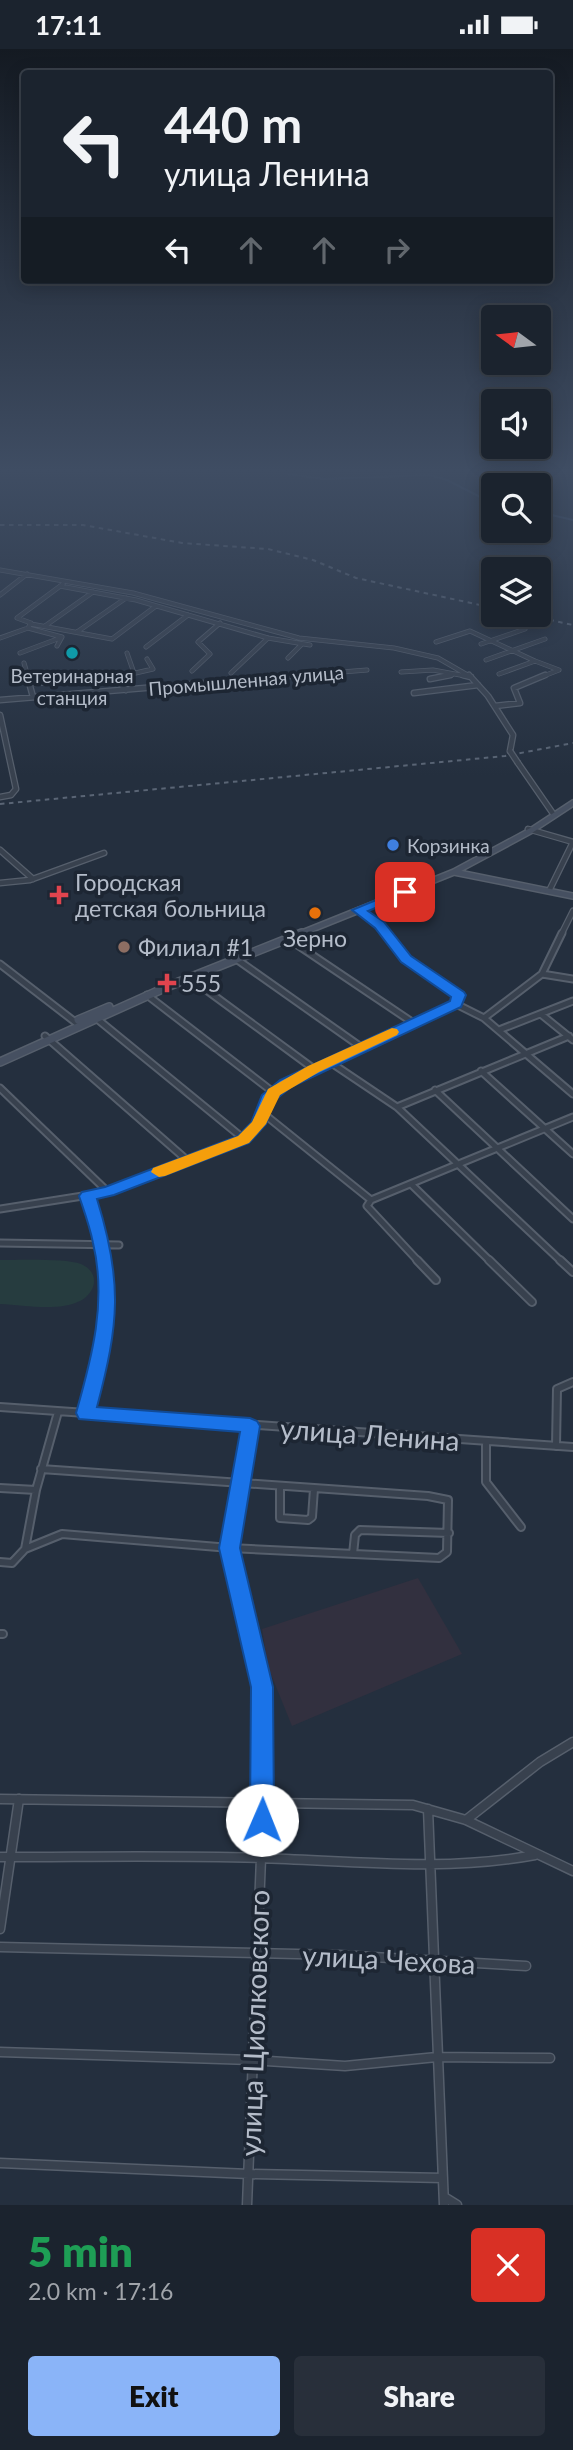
<!DOCTYPE html>
<html lang="en">
<head>
<meta charset="utf-8">
<style>
	:root { --surface:#1b232e; --page:#282f3a; --text:#f1f3f6; --muted:#a0a4aa; --line:#39404a; --accent:#8ab4f8 }
	body { margin:0; font-family:Lato,sans-serif; background:var(--page); color:var(--text); height:100vh; display:flex; flex-direction:column; font-size:26px; white-space:nowrap }
	* { box-sizing:border-box; margin:0 }
	p { font-size:23px; color:var(--muted) }
	.icon { flex:none; width:38px; height:38px; fill:none; stroke:currentColor; stroke-width:2; stroke-linecap:round; stroke-linejoin:round }
	.map { position:relative; height:2156px; overflow:hidden }
	.side { display:flex; flex-direction:column; background:var(--surface); flex:1 }
	.side>* { flex:none }
	.banner { position:absolute; left:21px; top:21px; width:532px; height:214px; border-radius:7px; box-shadow:0 4px 18px #0003,0 0 0 2px var(--line); background:#1b232e; color:var(--text); overflow:hidden }
	.needle { width:46px; rotate:285deg }
	.controls { position:absolute; left:481px; top:256px; display:grid; gap:14px }
	.controls a { display:grid; place-items:center; width:70px; height:70px; border-radius:7px; background:var(--surface); box-shadow:0 4px 18px #0003,0 0 0 2px var(--line); font-size:35px }
	.pin { position:absolute; display:grid; place-items:center; width:60px; height:60px; color:#fff; margin:-30px; border-radius:14px; box-shadow:0 4px 10px #0006 }
	.me { position:absolute; width:77px; margin:-38px; rotate:1deg; stroke-linejoin:round; filter:drop-shadow(0 0 5px #0008) }
	.turn { display:flex; align-items:center; gap:24px; height:147px; padding:0 28px; font-size:32px }
	.turn .icon { width:91px; height:91px; stroke-width:2.5 }
	.turn b { display:block; font-size:49px; line-height:60px }
	.lanes { display:flex; align-items:center; height:66px; padding:0 28px; background:#0003; justify-content:center; gap:35px; direction:ltr }
	.lanes .off { opacity:.35 }
	.round { display:grid; place-items:center; flex:none; width:74px; height:74px; border-radius:7px; background:var(--page) }
	.overview { display:flex; align-items:center; justify-content:space-between; height:119px; padding:0 28px }
	h1 { font-size:42px; font-weight:800; line-height:52px; color:#1e9e55 }
	.action { display:flex; gap:14px; margin-top:auto; padding:14px 28px }
	.action a { flex:1; height:80px; border-radius:7px; background:var(--accent); color:#111; font-size:28px; font-weight:800; line-height:80px; text-align:center }
	.action a+a { background:var(--page); color:var(--text) }
	.status { display:flex; justify-content:space-between; align-items:center; height:49px; padding:0 35px; background:var(--surface); direction:ltr }
	.status svg { height:19px; fill:currentColor }
	.map>svg:first-child { display:block }
	.medical { fill:#32303f }
	.green { fill:#263c3f }
	.lines { fill:none; stroke-linecap:round; stroke-linejoin:round }
	.stream { stroke:#394c67; stroke-width:2 }
	.minor-far4-casing { stroke:#565f6c; stroke-width:5 }
	.minor-far3-casing { stroke:#565f6c; stroke-width:7 }
	.minor-far2-casing { stroke:#565f6c; stroke-width:9 }
	.minor-far1-casing { stroke:#565f6c; stroke-width:10 }
	.minor-casing { stroke:#565f6c; stroke-width:11 }
	.secondary-far1-casing { stroke:#565f6c; stroke-width:8 }
	.secondary-casing { stroke:#565f6c; stroke-width:10 }
	.minor-far4 { stroke:#38414e; stroke-width:3.5 }
	.minor-far3 { stroke:#38414e; stroke-width:4.5 }
	.minor-far2 { stroke:#38414e; stroke-width:5 }
	.minor-far1 { stroke:#38414e; stroke-width:6 }
	.minor { stroke:#38414e; stroke-width:8 }
	.secondary-far1 { stroke:#465061; stroke-width:5 }
	.secondary { stroke:#465061; stroke-width:7 }
	.rail { stroke:#5a6575; stroke-width:2; stroke-dasharray:4.5 4.5; stroke-linecap:butt }
	.minor-bridge-casing { stroke:#565f6c; stroke-width:7; stroke-linecap:butt }
	.minor-bridge { stroke:#38414e; stroke-width:4.5 }
	.route { fill:#1a73e8; stroke:#114b97; stroke-width:2 }
	.slow { fill:#f59e0b }
	.culture-dot { fill:#0f9aa8; stroke:#1d2633; stroke-width:2.5 }
	.shop-dot { fill:#3f7fe0; stroke:#1d2633; stroke-width:2.5 }
	.health-dot { fill:#e0444e; stroke:#1d2633; stroke-width:2.5 }
	.food-dot { fill:#e8710a; stroke:#1d2633; stroke-width:2.5 }
	.education-dot { fill:#8d6e63; stroke:#1d2633; stroke-width:2.5 }
	.labels { text-anchor:middle; dominant-baseline:central; stroke-width:7; stroke-linejoin:round; paint-order:stroke }
	.far-poi-label { font-size:19px; fill:#b4bcc9; stroke:#1d2633 }
	.far-street-label { font-size:19px; fill:#b4bcc9; stroke:#1d2633 }
	.poi-label { font-size:23px; fill:#b4bcc9; stroke:#1d2633; text-anchor:start }
	.near-street-label { font-size:28px; fill:#b4bcc9; stroke:#1d2633 }
</style>
</head>
<body>
<div class="status"><b>17:11</b><svg viewBox="0 0 49 12"><path d="M0 12V9h3v3zM5 12V6h3v6zM10 12V3h3v9zM15 12V0h3v12zM26 1h20v11H26zM47 4h2v5h-2z"/></svg></div>
<div class="map">
<svg width="573" height="2156" viewBox="0 0 573 2156">
	<rect width="100%" height="100%" fill="#242f3e"/>
	<path class="medical" d="M418 1529 462 1605 292 1677 268 1618 262 1580Z"/>
	<path class="green" d="M0 1211C18 1211 66 1209 81 1215 100 1223 97 1243 80 1252 58 1263 24 1256 0 1255Z"/>
	<g class="lines">
		<path class="stream" d="M289 425 324 430 430 426 447 431 494 455
			M539 463 573 471"/>
		<defs>
			<path id="minor-far4" d="M0 521 133 544 299 589 394 599 438 609 471 628
				M60 537 136 551 268 589 310 596
				M0 546 27 525
				M31 575 112 590 156 557
				M45 577 93 543
				M28 579 31 574 17 569 63 535
				M77 583 126 549
				M0 589 28 579 62 588 57 597
				M436 593 470 582 535 612 499 625
				M481 595 525 580
				M146 598 188 566
				M20 604 60 589
				M127 604 134 624
				M288 609 302 595
				M486 611 545 590
				M535 612 559 621 541 628
				M24 614 28 628
				M192 622 210 605 198 593 220 574
				M401 623 433 621 471 628
				M231 624 268 589
				M96 628H101
				M118 628 153 620 147 610
				M279 628 367 621
				M440 628 452 626"/>
			<path id="minor-far3" d="M27 626 33 648
				M126 626 115 629 126 641
				M463 626 471 628
				M469 626 488 647 513 686 510 702
				M430 630 450 626
				M31 634 115 629
				M414 644 478 636
				M0 651 300 626
				M495 657 520 654 514 639 545 626
				M0 666 16 740 11 746 0 748
				M518 714 554 766
				M528 780 573 793 549 842
				M0 801 33 830
				M0 834 30 831 104 804
				M359 861 380 876 387 886
				M561 886 573 862"/>
			<path id="minor-far2" d="M386 884 406 910 459 946 456 955
				M287 889 412 973
				M232 907 361 998
				M0 915 79 976
				M542 925 573 930
				M190 929 314 1020
				M147 946 273 1043
				M456 955 484 969 573 1045
				M542 966 573 991
				M96 969 244 1090
				M484 969 542 925 562 884
				M499 981 573 952
				M45 987 188 1112
				M330 1013 397 1058 562 1213
				M481 1022 573 1105
				M0 1039 108 1143
				M435 1041 573 1170
				M397 1058 569 987
				M264 1065 371 1151 367 1157 419 1213
				M411 1135 491 1213
				M88 1147 104 1213
				M371 1151 573 1068
				M0 1160 108 1143 244 1090C261 1074 267 1050 285 1035L456 955
				M0 1194 119 1196"/>
			<path id="minor-far1" d="M417 1211 436 1231
				M489 1211 532 1253
				M560 1211 573 1223
				M0 1358 573 1398
				M86 1364C100 1313 113 1264 104 1211
				M250 1377 230 1499 260 1629
				M486 1392V1433L521 1478
				M556 1397 557 1340 573 1333
				M280 1438V1469L308 1471 312 1468 314 1440
				M0 1439 36 1441
				M25 1500 36 1441 58 1363
				M353 1505 355 1486 360 1481 449 1484
				M0 1513 12 1514 25 1500 62 1485 230 1499 439 1509 447 1503 448 1451 428 1447 41 1420
				M0 1585H3"/>
			<path id="minor" d="M0 1750 413 1756 466 1771 573 1822
				M428 1760 444 2156
				M466 1771 540 1713 573 1693
				M0 1808C87 1808 173 1806 260 1809 353 1812 443 1823 535 1806
				M0 1880 19 1750
				M0 1898 339 1906 526 1917
				M0 2003 252 2011 345 2017 437 2008 550 2009
				M0 2114 249 2125 443 2129
				M444 2148 457 2156
				M247 2156 261 1809 262 1638 259 1627"/>
			<path id="secondary-far1" d="M454 823 573 847
				M297 886 454 823 532 781 573 754"/>
			<path id="secondary" d="M78 971 109 958
				M0 1013 169 937 302 884"/>
		</defs>
		<use href="#minor-far4" class="minor-far4-casing"/>
		<use href="#minor-far3" class="minor-far3-casing"/>
		<use href="#minor-far2" class="minor-far2-casing"/>
		<use href="#minor-far1" class="minor-far1-casing"/>
		<use href="#minor" class="minor-casing"/>
		<use href="#secondary-far1" class="secondary-far1-casing"/>
		<use href="#secondary" class="secondary-casing"/>
		<use href="#minor-far4" class="minor-far4"/>
		<use href="#minor-far3" class="minor-far3"/>
		<use href="#minor-far2" class="minor-far2"/>
		<use href="#minor-far1" class="minor-far1"/>
		<use href="#minor" class="minor"/>
		<use href="#secondary-far1" class="secondary-far1"/>
		<use href="#secondary" class="secondary"/>
		<path class="rail" d="M0 476H83L182 494 268 500 313 511 356 529 494 559
			M523 565 573 576
			M0 755 505 707 573 694"/>
		<defs>
			<path id="minor-bridge" d="M510 702 518 714"/>
		</defs>
		<use href="#minor-bridge" class="minor-bridge-casing"/>
		<use href="#minor-bridge" class="minor-bridge"/>
	</g>
	<linearGradient id="sky" x2="0" y2="1"><stop stop-color="#141a22"/><stop offset="0.58" stop-color="#3f4d63"/><stop offset="1" stop-color="#3f4d63" stop-opacity="0"/></linearGradient>
	<rect width="573" height="727" fill="url(#sky)"/>
	<path class="route" d="M405 839 410 840V845L368 862 384 873 411 907 464 943 466 946 461 958 291 1038 275 1051 266 1075 249 1094 114 1146 97 1150C123 1233 119 1275 97 1358L250 1369 257 1372 260 1377 240 1499 273 1638 274 1771 270 1779 262 1782 253 1779 250 1771 251 1638 219 1499 240 1383 79 1370 76 1364C92 1308 107 1252 93 1194 90 1178 84 1162 79 1147L82 1143 105 1138 238 1087 251 1074 262 1046 280 1031 450 952 451 948 401 913 375 879 352 861Z"/>
	<path class="slow" d="M392 979 397 980 399 983 397 986 319 1023 280 1046 266 1075 249 1094 165 1127 159 1128 151 1123 153 1119 238 1087 252 1073 268 1040 308 1017Z"/>
	<circle class="culture-dot" cx="72" cy="604" r="7"/>
	<circle class="shop-dot" cx="393" cy="796" r="7"/>
	<g class="health-dot">
		<path d="M55.5 835.5h7v7h7v7h-7v7h-7v-7h-7v-7h7z"/>
		<path d="M163.5 923.5h7v7h7v7h-7v7h-7v-7h-7v-7h7z"/>
	</g>
	<circle class="food-dot" cx="315" cy="864" r="7"/>
	<circle class="education-dot" cx="124" cy="898" r="7"/>
	<g class="labels">
		<g class="far-poi-label">
			<text x="72" y="626">Ветеринарная<tspan x="72" dy="22">станция</tspan></text>
			<text x="407" y="796" text-anchor="start">Корзинка</text>
		</g>
		<g class="far-street-label">
			<text transform="translate(246 631) rotate(-5)">Промышленная улица</text>
		</g>
		<g class="poi-label">
			<text x="75" y="833">Городская<tspan x="75" dy="26">детская больница</tspan></text>
			<text x="315" y="889" text-anchor="middle">Зерно</text>
			<text x="138" y="898">Филиал #1</text>
			<text x="181" y="934">555</text>
		</g>
		<g class="near-street-label">
			<text transform="translate(370 1385) rotate(4)">улица Ленина</text>
			<text transform="translate(389 1910) rotate(3)">улица Чехова</text>
			<text transform="translate(254 1974) rotate(-88)">улица Циолковского</text>
		</g>
	</g>
</svg>
<div class="controls">
<a><svg class="needle" viewBox="-14 -14 28 28"><path d="M0-13l5 13h-10z" fill="#e53935"/><path d="M0 13l5-13h-10z" fill="#a0a4aa"/></svg></a>
<a><svg class="icon" aria-label="sound" viewBox="0 0 24 24"><path d="M4 9h4l5-4v14l-5-4H4zM17 9q2 3 0 6"/></svg></a>
<a><svg class="icon" aria-label="search" viewBox="0 0 24 24"><circle cx="10" cy="10" r="6"/><path d="M15 15l6 6"/></svg></a>
<a><svg class="icon" aria-label="layers" viewBox="0 0 24 24"><path d="M12 4l9 5-9 5-9-5zM3 14l9 5 9-5"/></svg></a>
</div>
<div class="pin" style="left:405px;top:843px;background:#d93025"><svg class="icon" aria-label="arrive" viewBox="0 0 24 24"><path d="M6 21V4h12l-3 4 3 4H6"/></svg></div>
<svg class="me" style="left:262px;top:1771px" viewBox="-20 -20 40 40"><circle r="19" fill="#fff"/><path d="M0-13L10 11 0 6-10 11z" fill="#1a73e8"/></svg>
<div class="banner">
<div class="turn"><svg class="icon" aria-label="left" viewBox="0 0 24 24"><path d="M17 20v-9H6M10 6l-5 5 5 5"/></svg><div><b>440 m</b>улица Ленина</div></div>
<div class="lanes"><svg class="icon" aria-label="left" viewBox="0 0 24 24"><path d="M17 20v-9H6M10 6l-5 5 5 5"/></svg><svg class="icon off" aria-label="ahead" viewBox="0 0 24 24"><path d="M12 20V5M6 11l6-6 6 6"/></svg><svg class="icon off" aria-label="ahead" viewBox="0 0 24 24"><path d="M12 20V5M6 11l6-6 6 6"/></svg><svg class="icon off" aria-label="right" viewBox="0 0 24 24"><path d="M7 20v-9h11M14 6l5 5-5 5"/></svg></div>
</div>
</div>
<section class="side">
<div class="overview"><div><h1>5 min</h1><p>2.0 km · 17:16</p></div><a class="round" style="background:#d93025;color:#fff"><svg class="icon" aria-label="close" viewBox="0 0 24 24"><path d="M6 6l12 12M18 6L6 18"/></svg></a></div>
<div class="action"><a>Exit</a><a>Share</a></div>
</section>
</body>
</html>
